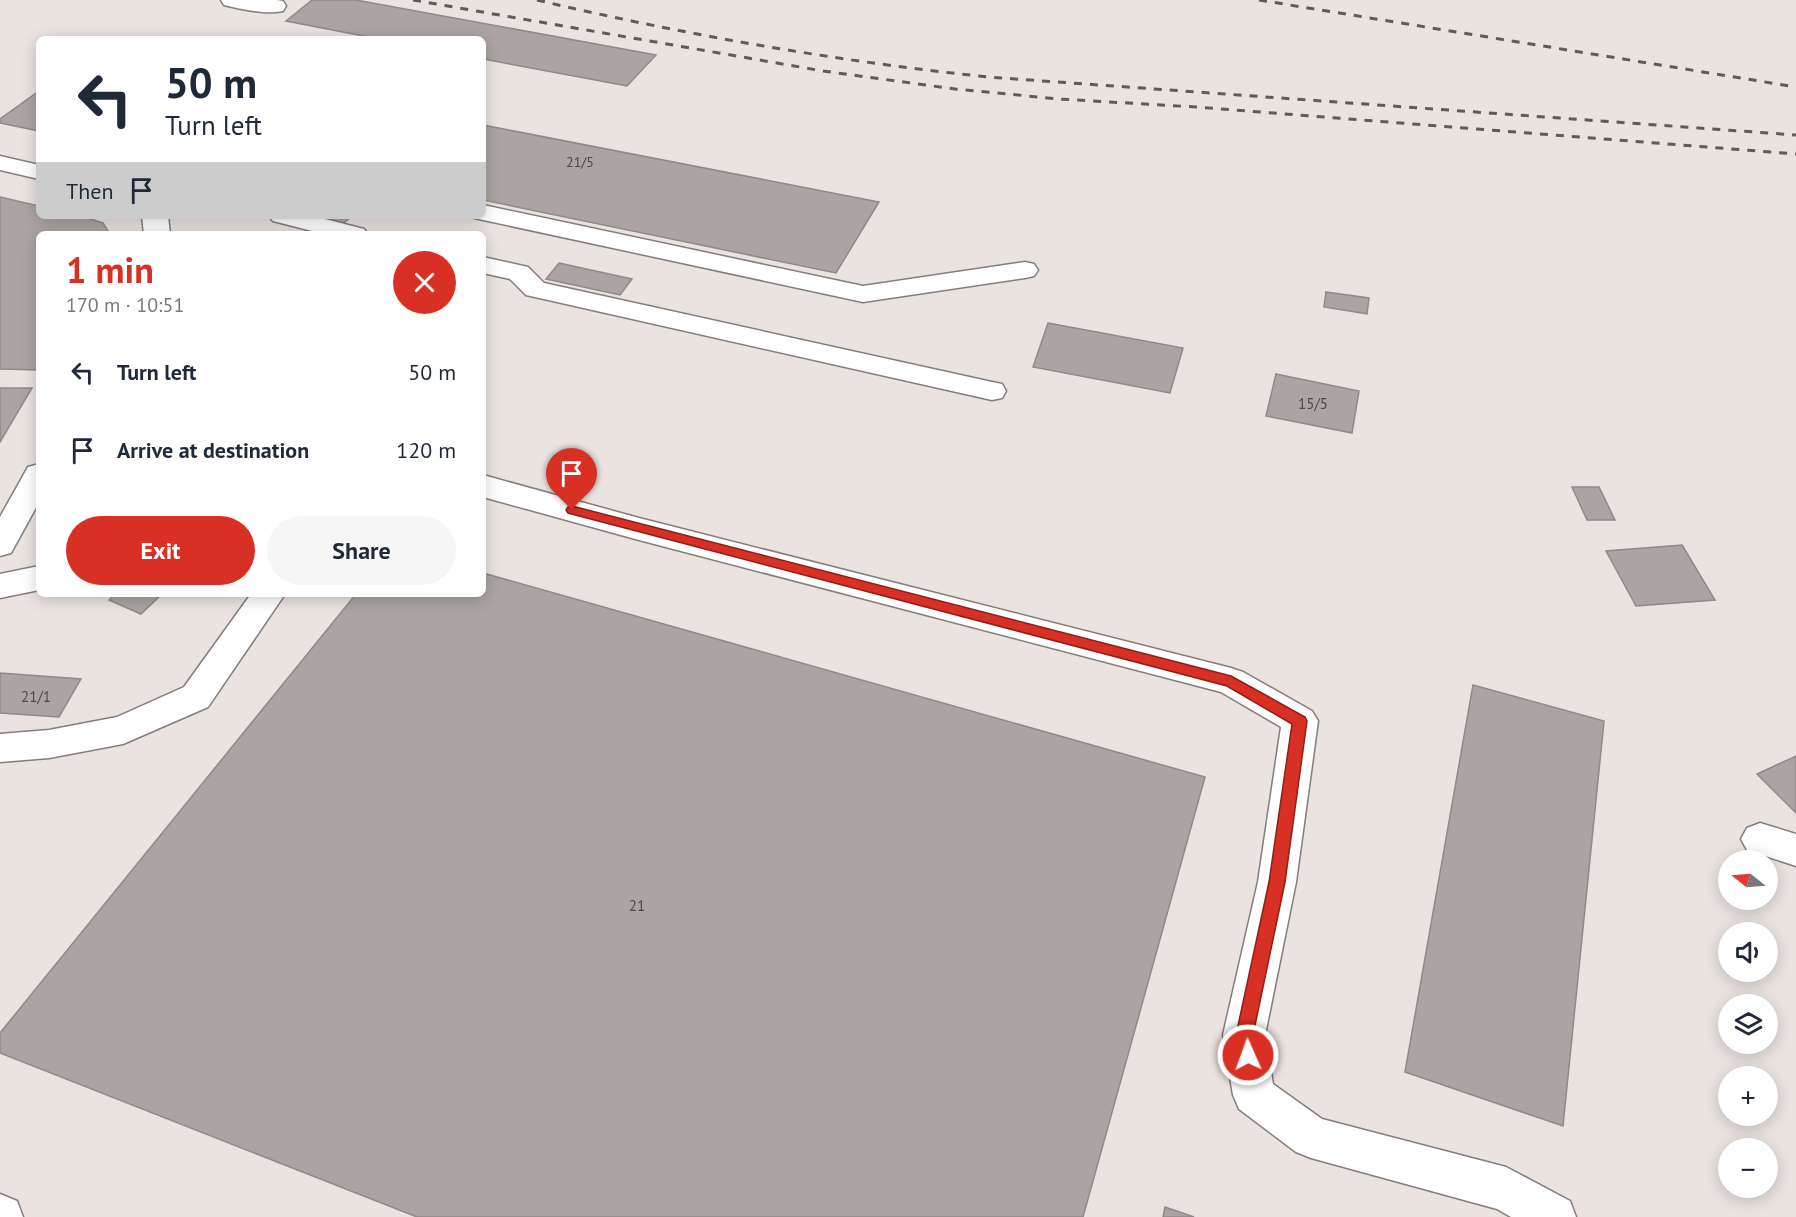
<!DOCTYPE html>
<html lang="en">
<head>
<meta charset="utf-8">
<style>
	:root { --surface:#fff; --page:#f6f6f7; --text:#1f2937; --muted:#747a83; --accent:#d93025 }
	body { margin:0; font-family:"PT Sans",sans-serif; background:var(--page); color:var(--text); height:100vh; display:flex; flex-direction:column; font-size:22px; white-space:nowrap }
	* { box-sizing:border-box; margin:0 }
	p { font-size:20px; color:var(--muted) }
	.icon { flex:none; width:33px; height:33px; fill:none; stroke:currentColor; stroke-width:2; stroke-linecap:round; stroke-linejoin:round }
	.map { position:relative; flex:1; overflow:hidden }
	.details { position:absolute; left:36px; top:231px; width:450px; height:366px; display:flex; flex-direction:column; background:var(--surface); border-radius:9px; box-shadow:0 3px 15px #0003 }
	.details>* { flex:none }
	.banner { position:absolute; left:36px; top:36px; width:450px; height:183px; border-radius:9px; box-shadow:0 3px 15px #0003; background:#fff; color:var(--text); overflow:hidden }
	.needle { width:39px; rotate:287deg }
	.buttons { position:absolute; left:1718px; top:850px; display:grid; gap:12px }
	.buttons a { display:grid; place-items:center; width:60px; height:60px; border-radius:50%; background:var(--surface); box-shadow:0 3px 15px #0003; font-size:30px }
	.pin { position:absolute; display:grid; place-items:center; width:51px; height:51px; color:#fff; margin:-62px -26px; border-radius:50% 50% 50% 0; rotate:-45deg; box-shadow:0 0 6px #0007 }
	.pin .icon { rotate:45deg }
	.me { position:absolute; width:66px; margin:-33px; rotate:358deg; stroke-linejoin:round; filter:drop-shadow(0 0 4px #0008) }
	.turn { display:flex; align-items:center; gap:21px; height:126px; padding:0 30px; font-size:27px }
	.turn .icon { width:78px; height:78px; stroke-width:2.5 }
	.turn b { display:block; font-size:42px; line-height:51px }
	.then { display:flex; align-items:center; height:57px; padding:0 30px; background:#0003; gap:12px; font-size:22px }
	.round { display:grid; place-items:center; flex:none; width:63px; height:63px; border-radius:32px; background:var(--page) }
	.headline { display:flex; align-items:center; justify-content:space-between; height:102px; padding:0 30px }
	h1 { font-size:36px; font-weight:700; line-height:45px; color:var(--accent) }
	.button { display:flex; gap:12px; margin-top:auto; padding:12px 30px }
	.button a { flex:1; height:69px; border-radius:36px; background:var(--accent); color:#fff; font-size:24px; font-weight:700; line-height:69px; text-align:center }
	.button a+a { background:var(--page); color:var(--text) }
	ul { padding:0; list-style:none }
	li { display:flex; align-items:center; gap:18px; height:78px; padding:0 30px }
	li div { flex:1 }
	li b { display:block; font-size:22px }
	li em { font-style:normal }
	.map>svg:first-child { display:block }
	.building { fill:#aca4a3; stroke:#908988; stroke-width:1.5 }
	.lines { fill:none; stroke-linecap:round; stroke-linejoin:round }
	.minor-casing { stroke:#847d7b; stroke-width:3 }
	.minor { fill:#fff; fill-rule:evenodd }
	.rail { stroke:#5f5b59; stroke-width:3; stroke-dasharray:8 8; stroke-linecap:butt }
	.route { fill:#d93025; stroke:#8d1f18; stroke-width:1.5 }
	.labels { text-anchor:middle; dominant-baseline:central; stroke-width:5; stroke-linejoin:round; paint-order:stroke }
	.far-number-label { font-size:14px; fill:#4e4a49 }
	.number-label { font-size:15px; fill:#4e4a49 }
</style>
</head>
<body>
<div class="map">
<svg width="1796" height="1217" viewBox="0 0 1796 1217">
	<rect width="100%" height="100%" fill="#eae3e0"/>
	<path class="building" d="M312 0H356L656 55 627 86 483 59V39H379L286 21Z
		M39 91V131L0 123V119Z
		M483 125 879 202 836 273 483 200Z
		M0 197 39 206V216H81L103 223 110 234H39V370L0 369Z
		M315 216H352L344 223Z
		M559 263 632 279 620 295 546 279Z
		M1326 292 1369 298 1367 314 1324 307Z
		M1048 323 1183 348 1170 393 1033 367Z
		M1276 374 1359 391 1352 433 1266 416Z
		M0 388H32L0 442Z
		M1572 487H1599L1615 520H1587Z
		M1682 545 1715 600 1636 606 1606 551Z
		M483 573 1205 777 1083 1217H417L0 1053V1033L356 594H483Z
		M115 594H162L141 614 109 600Z
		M0 673 81 679 59 717 0 713Z
		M1473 685 1604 721 1563 1126 1405 1072Z
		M1796 756V813L1757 774Z
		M1165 1207 1194 1217H1163Z"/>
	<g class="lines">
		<defs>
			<path id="minor" d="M221 0H277L283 1 286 6 283 11C266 15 241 9 224 5Z
				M0 156 39 165V179L0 170Z
				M483 205 863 286 1025 262 1034 264 1038 270 1034 276 1025 278 863 302 474 218 472 216H483Z
				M142 216H168L170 234H144Z
				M269 216H313L364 229 368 234H324L273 221Z
				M483 257 528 267 544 283 992 382 1002 384 1006 391 1002 398 992 400 526 295 510 279 483 273Z
				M39 464V502L11 553 0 556V517L28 467Z
				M483 475 639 518 1231 668 1243 672 1312 711 1318 721 1296 882 1265 1035 1273 1084 1322 1119 1506 1167 1570 1201 1576 1217H1511L1497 1209 1311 1158 1296 1152 1239 1109 1233 1095 1223 1035 1258 882 1281 727 1221 692 639 540 483 497Z
				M39 566V590L0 598V574Z
				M251 594H285L208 707 123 744 49 758 0 762V734L49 730 117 717 184 687Z
				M1760 823 1796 834V866L1747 850 1741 839 1747 828Z
				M0 1194 17 1201 23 1217H0Z"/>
		</defs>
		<use href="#minor" class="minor-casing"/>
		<use href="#minor" class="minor"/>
		<path class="rail" d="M413 0 823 71 955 89 1059 99 1196 107 1796 154
			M537 0C686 35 836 61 988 77L1796 135
			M1259 0 1796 87"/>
	</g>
	<path class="route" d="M572 506 1231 676 1305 717 1307 721 1285 882 1253 1035 1256 1055 1254 1061 1248 1063 1241 1061 1236 1035 1269 882 1292 724 1227 686 568 513 566 510 568 507Z"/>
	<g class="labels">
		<g class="far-number-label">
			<text x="580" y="162">21/5</text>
		</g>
		<g class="number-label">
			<text x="1313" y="403">15/5</text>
			<text x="36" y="696">21/1</text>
			<text x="637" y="905">21</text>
		</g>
	</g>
</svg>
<div class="buttons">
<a><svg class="needle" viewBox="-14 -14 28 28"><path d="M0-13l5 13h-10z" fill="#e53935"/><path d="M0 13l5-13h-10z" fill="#747a83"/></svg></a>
<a><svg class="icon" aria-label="sound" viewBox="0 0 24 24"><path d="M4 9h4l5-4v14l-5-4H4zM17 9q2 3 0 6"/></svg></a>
<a><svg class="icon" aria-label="layers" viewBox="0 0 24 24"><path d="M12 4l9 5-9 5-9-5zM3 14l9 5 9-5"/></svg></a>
<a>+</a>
<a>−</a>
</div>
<div class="pin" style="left:572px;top:510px;background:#d93025"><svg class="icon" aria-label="arrive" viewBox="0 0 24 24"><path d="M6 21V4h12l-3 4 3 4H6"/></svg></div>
<svg class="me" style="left:1248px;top:1055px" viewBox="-20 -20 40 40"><circle r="17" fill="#d93025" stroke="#fff" stroke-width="3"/><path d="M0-11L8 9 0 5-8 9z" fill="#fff"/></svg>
<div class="banner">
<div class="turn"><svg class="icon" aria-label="left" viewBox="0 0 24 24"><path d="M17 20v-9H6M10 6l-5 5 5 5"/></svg><div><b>50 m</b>Turn left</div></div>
<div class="then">Then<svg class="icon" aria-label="arrive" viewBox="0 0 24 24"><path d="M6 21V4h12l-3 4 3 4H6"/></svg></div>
</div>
<section class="details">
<div class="headline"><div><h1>1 min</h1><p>170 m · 10:51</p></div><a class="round" style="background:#d93025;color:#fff"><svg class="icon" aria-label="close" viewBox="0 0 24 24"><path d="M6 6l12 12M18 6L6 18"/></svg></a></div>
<ul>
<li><svg class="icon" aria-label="left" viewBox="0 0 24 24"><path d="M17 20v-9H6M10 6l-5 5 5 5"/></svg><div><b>Turn left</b></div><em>50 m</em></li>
<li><svg class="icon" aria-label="arrive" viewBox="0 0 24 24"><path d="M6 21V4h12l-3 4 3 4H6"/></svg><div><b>Arrive at destination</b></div><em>120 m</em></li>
</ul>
<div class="button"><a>Exit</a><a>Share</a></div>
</section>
</div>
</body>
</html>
